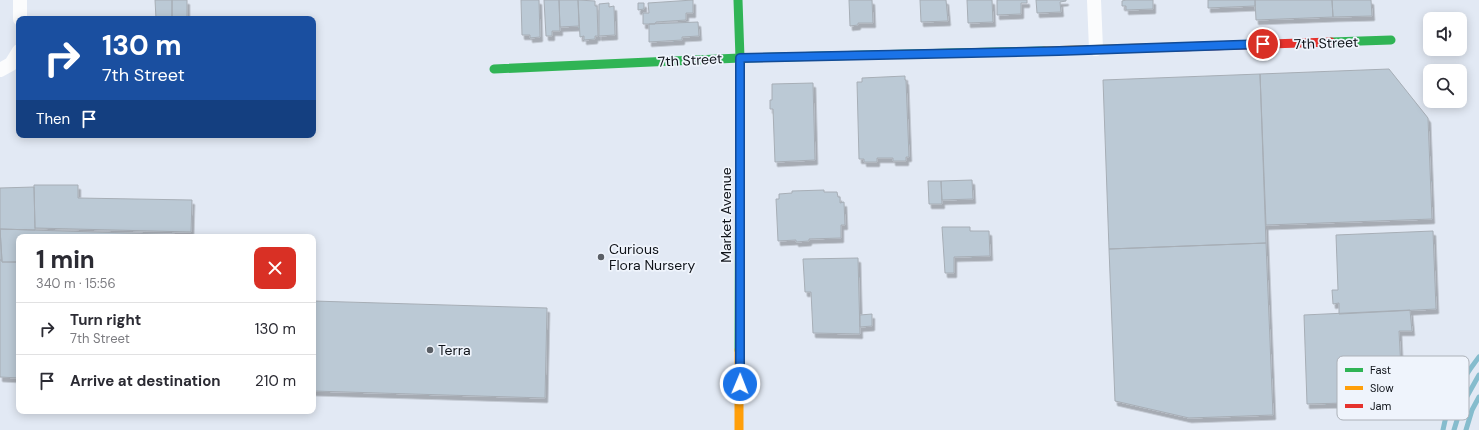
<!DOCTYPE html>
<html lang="en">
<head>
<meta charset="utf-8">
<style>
	:root { --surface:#fff; --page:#f2f2f3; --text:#2b2b33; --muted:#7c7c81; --line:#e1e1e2 }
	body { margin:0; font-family:"DM Sans",sans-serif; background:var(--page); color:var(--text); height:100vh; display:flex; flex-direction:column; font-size:15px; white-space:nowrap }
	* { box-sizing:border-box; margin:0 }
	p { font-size:13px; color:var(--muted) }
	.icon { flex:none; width:22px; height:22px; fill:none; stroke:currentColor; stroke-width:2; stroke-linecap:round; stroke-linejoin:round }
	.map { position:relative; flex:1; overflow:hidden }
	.sheet { position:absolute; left:16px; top:234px; width:300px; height:180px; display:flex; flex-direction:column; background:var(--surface); border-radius:8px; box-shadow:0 2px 10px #0003 }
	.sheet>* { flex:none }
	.banner { position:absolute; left:16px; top:16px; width:300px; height:122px; border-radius:8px; box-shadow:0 2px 10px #0003; background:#1a4fa0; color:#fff; overflow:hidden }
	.tools { position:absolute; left:1423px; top:12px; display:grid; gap:8px }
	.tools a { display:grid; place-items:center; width:44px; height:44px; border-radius:8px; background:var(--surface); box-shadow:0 2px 10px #0003; font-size:20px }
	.pin { position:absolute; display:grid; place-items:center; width:34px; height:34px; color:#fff; margin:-17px; border:2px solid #fff; border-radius:50%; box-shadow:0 1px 4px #0007 }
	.me { position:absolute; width:44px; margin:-22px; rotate:1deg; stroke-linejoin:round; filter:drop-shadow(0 0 3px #0008) }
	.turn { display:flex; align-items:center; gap:14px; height:84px; padding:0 20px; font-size:18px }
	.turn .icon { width:52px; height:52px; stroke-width:2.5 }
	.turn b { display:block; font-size:28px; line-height:34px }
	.then { display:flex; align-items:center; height:38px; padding:0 20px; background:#0003; gap:8px; font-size:15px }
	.round { display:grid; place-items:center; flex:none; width:42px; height:42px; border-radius:8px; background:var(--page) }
	.headline { display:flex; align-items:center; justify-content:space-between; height:68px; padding:0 20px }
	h1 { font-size:24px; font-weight:800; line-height:30px }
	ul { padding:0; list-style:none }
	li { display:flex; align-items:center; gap:12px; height:52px; padding:0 20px; border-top:1px solid var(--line) }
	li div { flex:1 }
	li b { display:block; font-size:15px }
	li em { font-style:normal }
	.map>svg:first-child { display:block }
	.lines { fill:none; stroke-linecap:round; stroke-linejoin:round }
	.stream { stroke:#85bccd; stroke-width:5 }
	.building { fill:#bbc9d5; stroke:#a7aeb6; filter:url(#shadow) }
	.street { stroke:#fbfcfd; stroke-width:14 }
	.fast { stroke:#30b455; stroke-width:9 }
	.slow { stroke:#ff9f0a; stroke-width:9 }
	.jam { stroke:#e5322d; stroke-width:9 }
	.route-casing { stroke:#114b97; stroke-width:10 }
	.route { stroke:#1a73e8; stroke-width:7 }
	.poi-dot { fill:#5a5f66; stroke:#eff4fc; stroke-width:1.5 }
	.labels { text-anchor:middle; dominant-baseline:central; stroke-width:3.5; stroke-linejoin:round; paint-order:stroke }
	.street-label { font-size:14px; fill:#10141a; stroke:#eff4fc }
	.poi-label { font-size:14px; fill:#10141a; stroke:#eff4fc; text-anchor:start }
	.key { fill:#eff4fc; stroke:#acb1b8; stroke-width:1 }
	.key-label { font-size:11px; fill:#10141a }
</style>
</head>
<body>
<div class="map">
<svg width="1479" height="430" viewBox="0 0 1479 430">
	<defs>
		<filter id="shadow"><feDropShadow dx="2.5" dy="4.5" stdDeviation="0" flood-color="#0004"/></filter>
	</defs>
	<rect width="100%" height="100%" fill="#e2e9f4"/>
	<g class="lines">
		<path class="stream" d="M1443 430C1448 402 1462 379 1479 357
			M1454 430 1461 407 1479 375
			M1466 430 1472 410 1479 397"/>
	</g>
	<path class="building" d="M155 0H172V19H156Z
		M172 0H187V19H172Z
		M521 0H539L540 37 530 38V35H522Z
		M544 0H559L560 31H552V36H546Z
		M559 0H578L579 26 560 27Z
		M578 0 595 1V6H597L598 36H595V39L584 40V36L580 37Z
		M693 0V13H686V20L656 22 655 24H643V13H649L648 3Z
		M849 0H872L873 23H858V25L850 26Z
		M920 0H946L948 21 921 22Z
		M967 0H992L993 22 968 23Z
		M997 0H1027V3H1021V14L997 15Z
		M1036 0H1066V1L1060 2 1061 12 1037 13Z
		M1126 0H1153V9L1126 10V6H1122V1Z
		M1208 0H1255V6L1208 8Z
		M1255 0H1332L1333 17 1256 20Z
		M1332 0H1371L1372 16 1333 17Z
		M609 3V7L614 6 615 35 599 36V4Z
		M638 3H644V9L638 10Z
		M698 22 699 36 682 37V40L649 42V24Z
		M1389 69 1428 118 1432 219 1266 225 1260 74Z
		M1260 74 1266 243 1109 249 1103 80Z
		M905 76V80H906L909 157H906V161H893V158H877V162H864V159H859L857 82H862V78Z
		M813 83 815 160 775 162 773 109H770V100H772V84Z
		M972 180 973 199 942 200 941 181Z
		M928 181H941L942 204H929Z
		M34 185H78V198L192 200 191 232 35 228Z
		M34 187 35 230 0 229V188Z
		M824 190V192H837L838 197H840V203L844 202 845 225H841V238L809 239V241L796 242V240L778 241 776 199H779V194L792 193V191Z
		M942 227H970V231H989L990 256 954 257V273H945Z
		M0 229 191 235V237H19V262H2Z
		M0 229 2 260H0Z
		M1433 231 1436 309 1339 314V303L1333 304 1332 290H1338L1336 235Z
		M1266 243 1273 415 1189 418 1115 401 1109 249Z
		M858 258 860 334 813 333 811 292H805L803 259Z
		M0 260H2V262H19V378L0 377Z
		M313 301 547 308 545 398 313 391Z
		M1410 310 1412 331H1399L1402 389H1383V402L1307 404 1304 315Z
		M872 314V326L860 327V315Z"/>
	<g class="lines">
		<path class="street" d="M20 0V19
			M1094 0 1096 49
			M0 70 11 64 19 51"/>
		<path class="fast" d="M738 0 740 58 739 350
			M1331 42 1391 40
			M494 69 740 58 1044 51"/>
		<path class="slow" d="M1044 51 1177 47
			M739 430V350"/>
		<path class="jam" d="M1177 47 1331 42"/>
	</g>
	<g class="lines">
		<defs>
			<path id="route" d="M740 384V58L1059 51 1263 44"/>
		</defs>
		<use href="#route" class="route-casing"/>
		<use href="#route" class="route"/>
	</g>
	<g class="poi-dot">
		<circle cx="601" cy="257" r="4"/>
		<circle cx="430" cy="350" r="4"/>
	</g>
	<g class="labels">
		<g class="street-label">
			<text transform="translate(1326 43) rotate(-2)">7th Street</text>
			<text transform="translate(690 60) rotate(-3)">7th Street</text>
			<text transform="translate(726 215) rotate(-90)">Market Avenue</text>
		</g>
		<g class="poi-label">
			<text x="609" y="249">Curious<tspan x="609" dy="16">Flora Nursery</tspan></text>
			<text x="438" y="350">Terra</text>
		</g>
	</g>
	<rect x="1337" y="356" width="132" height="64" rx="6" class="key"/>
	<rect x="1345" y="368" width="18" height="4" fill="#30b455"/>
	<rect x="1345" y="386" width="18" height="4" fill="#ff9f0a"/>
	<rect x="1345" y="404" width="18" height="4" fill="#e5322d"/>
	<g class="key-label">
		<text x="1370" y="374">Fast</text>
		<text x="1370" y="392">Slow</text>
		<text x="1370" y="410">Jam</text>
	</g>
</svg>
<div class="tools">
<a><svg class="icon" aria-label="sound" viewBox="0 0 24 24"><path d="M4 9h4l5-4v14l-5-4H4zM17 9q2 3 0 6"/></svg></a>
<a><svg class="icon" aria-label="search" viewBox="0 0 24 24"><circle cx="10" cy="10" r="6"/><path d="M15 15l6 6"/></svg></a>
</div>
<div class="pin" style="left:1263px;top:44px;background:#d93025"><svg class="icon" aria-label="arrive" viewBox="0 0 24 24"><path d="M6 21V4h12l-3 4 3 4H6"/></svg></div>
<svg class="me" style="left:740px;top:384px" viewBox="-20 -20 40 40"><circle r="17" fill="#1a73e8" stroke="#fff" stroke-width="3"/><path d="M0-11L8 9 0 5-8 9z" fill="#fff"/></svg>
<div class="banner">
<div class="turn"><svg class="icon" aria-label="right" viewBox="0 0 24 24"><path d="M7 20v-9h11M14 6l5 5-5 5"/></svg><div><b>130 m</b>7th Street</div></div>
<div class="then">Then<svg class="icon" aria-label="arrive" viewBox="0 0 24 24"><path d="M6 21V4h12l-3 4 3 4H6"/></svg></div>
</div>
<section class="sheet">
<div class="headline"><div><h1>1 min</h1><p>340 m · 15:56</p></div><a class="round" style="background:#d93025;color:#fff"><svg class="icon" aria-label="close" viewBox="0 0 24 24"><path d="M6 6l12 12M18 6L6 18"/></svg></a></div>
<ul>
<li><svg class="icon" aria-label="right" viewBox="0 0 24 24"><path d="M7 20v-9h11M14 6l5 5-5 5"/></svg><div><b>Turn right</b><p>7th Street</p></div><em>130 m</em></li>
<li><svg class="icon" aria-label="arrive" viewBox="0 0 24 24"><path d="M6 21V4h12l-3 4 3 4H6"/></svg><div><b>Arrive at destination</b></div><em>210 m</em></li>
</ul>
</section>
</div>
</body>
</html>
